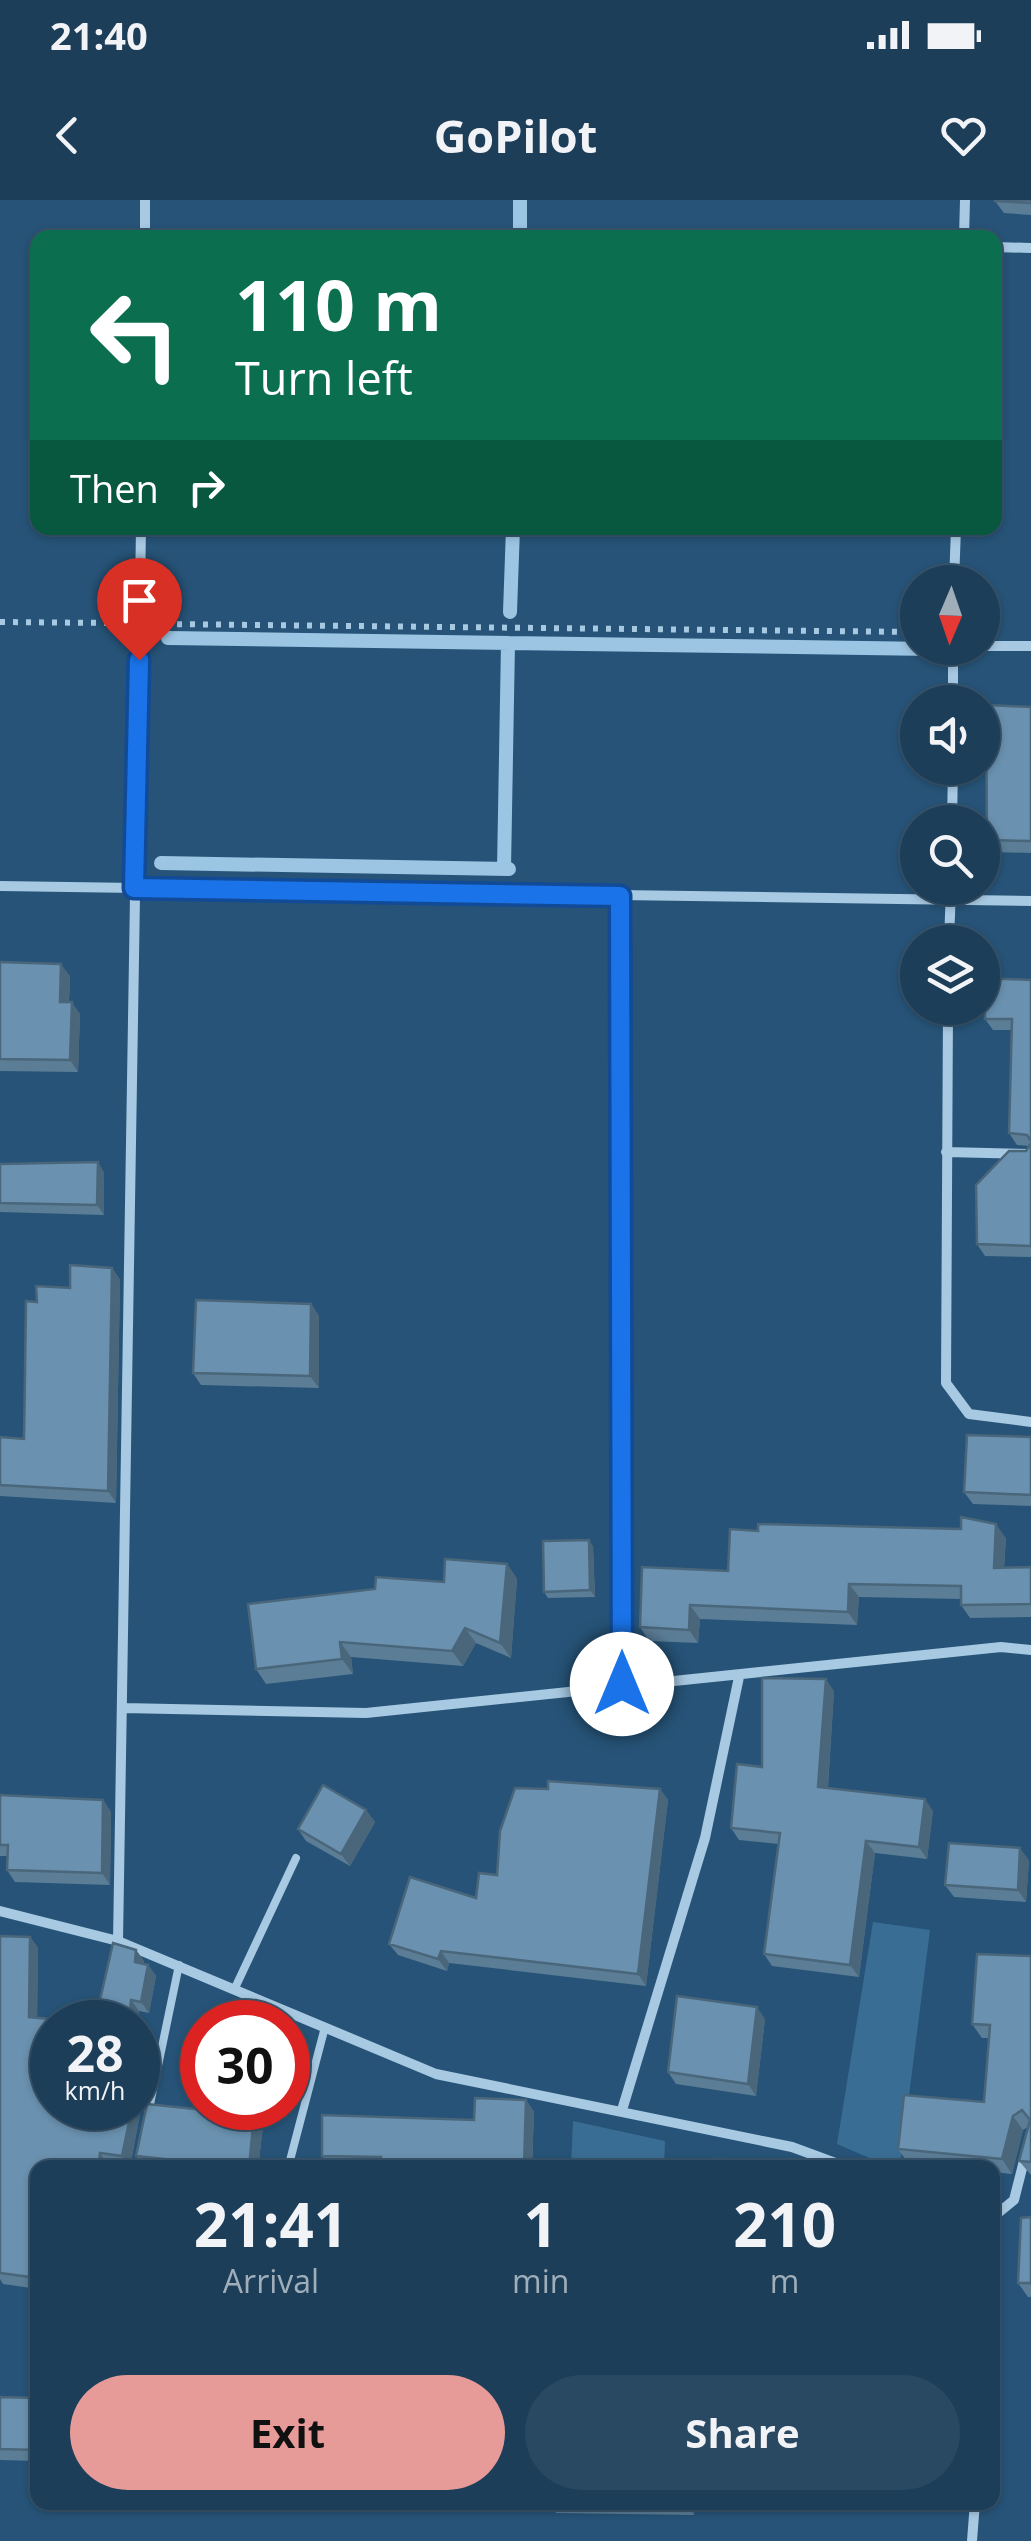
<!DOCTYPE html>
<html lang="en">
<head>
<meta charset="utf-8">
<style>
	:root { --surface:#1c3e59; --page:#294962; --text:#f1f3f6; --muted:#a0aeba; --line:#3a576f; --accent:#e69b98 }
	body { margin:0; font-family:"Open Sans",sans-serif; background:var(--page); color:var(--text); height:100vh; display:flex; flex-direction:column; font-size:38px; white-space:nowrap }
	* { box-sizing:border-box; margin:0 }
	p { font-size:32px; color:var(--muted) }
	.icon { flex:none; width:55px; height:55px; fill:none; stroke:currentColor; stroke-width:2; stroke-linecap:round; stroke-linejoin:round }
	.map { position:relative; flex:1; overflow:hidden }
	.side { position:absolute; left:30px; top:1960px; width:970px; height:350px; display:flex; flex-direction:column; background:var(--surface); border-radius:20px; box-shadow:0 2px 8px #0004,0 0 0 2px var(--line) }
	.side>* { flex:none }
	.banner { position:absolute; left:30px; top:30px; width:972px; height:305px; border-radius:20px; box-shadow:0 2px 8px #0004,0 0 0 2px var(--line); background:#0b6e4f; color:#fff; overflow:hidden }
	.needle { width:65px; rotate:182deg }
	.controls { position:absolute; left:900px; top:365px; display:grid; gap:20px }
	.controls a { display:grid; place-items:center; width:100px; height:100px; border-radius:50%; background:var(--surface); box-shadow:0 2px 8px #0004,0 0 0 2px var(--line); font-size:50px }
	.speed { position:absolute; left:30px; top:1800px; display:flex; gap:20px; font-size:50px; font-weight:700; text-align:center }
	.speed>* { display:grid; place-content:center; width:130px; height:130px; border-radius:50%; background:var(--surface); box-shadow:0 2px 8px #0004,0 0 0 2px var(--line); line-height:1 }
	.speed small { font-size:25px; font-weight:400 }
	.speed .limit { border:15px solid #d22; background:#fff; color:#111 }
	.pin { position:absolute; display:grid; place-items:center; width:85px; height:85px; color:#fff; margin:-102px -42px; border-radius:50% 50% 50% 0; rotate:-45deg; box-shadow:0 0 10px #0007 }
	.pin .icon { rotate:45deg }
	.me { position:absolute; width:110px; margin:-55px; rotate:0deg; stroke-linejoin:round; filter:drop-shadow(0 0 8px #0008) }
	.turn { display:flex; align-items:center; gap:35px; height:210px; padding:0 40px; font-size:45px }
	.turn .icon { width:130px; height:130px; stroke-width:2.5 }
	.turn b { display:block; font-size:70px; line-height:85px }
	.then { display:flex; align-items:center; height:95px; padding:0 40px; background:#0003; gap:20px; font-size:38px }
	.eta { display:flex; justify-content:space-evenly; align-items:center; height:170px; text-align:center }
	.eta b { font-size:60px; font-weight:700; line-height:70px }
	.button { display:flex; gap:20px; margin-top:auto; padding:20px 40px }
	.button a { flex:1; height:115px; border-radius:60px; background:var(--accent); color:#111; font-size:40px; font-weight:700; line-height:115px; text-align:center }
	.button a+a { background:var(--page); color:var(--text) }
	.status { display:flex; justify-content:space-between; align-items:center; height:70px; padding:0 50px; background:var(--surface); direction:ltr }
	.status svg { height:28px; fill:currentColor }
	header { display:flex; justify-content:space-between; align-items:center; height:130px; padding:0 40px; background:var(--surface); font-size:45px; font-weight:700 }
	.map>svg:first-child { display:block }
	.grass { fill:#3a6d94 }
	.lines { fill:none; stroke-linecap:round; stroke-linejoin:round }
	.stream { stroke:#9cc5e3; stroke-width:14 }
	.path { stroke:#a7c9e2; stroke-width:6; stroke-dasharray:5 8; stroke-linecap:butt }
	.lane { stroke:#a7c9e2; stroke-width:8 }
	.street { stroke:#a7c9e2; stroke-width:10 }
	.wall { fill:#5b7d96 }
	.shaded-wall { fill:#4a667a }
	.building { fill:#6a91af; stroke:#4a667a; stroke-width:2.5 }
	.route-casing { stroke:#114b97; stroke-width:25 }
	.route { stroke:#1a73e8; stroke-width:18 }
</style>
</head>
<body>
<div class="status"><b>21:40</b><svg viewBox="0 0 49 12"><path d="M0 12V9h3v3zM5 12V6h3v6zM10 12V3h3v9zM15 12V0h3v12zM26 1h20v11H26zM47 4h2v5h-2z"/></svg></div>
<header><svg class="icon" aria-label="back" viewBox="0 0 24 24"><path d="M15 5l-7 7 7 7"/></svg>GoPilot<svg class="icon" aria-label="heart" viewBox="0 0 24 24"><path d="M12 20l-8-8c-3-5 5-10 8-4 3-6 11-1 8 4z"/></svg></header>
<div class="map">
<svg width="1031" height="2341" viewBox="0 0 1031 2341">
	<rect width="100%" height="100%" fill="#265377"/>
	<path class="grass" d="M873 1722 930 1730 900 1967H890L837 1944Z
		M573 1921 665 1941 664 1967H571Z"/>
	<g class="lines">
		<path class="stream" d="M520 38V0
			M510 412 513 328
			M168 438 932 449
			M161 663 509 669
			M504 669 508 443"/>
		<path class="path" d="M0 422 111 423
			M164 424 918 432"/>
		<path class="lane" d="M235 1788 296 1658
			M148 1914 179 1765
			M288 1968 325 1827"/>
		<path class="street" d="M145 38V0
			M964 38 965 0
			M995 47 1031 48
			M954 382 956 328
			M982 446H1031
			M953 502V448
			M952 622 953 568
			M0 686 1031 701
			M620 696 622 1483
			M949 742 951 688
			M948 808 946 1183 969 1214 1031 1222
			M946 952 1031 954
			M123 1508 366 1513 1001 1447 1031 1450
			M0 1711 118 1741 436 1874 792 1947 849 1968
			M118 1741 141 328
			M622 1910 705 1638 739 1477
			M992 2018 1014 2000 1031 1933
			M972 2341 975 2302"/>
	</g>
	<path class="wall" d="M1031 0V15L1004 13 995 1Z
		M1031 507V653L995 652 987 640Z
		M0 762 70 776 69 802 80 814 78 872 0 871Z
		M1031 780V1057L985 1056 977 1044 1029 946 1017 945 1009 933 1012 830H993L985 819Z
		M0 964 104 972V1015L0 1012Z
		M112 1068 120 1080 116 1303 0 1296V1237L24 1239 37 1102Z
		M311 1104 319 1116V1188L201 1185 193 1173Z
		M1031 1237V1306L973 1304 964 1292Z
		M758 1331 1006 1338 1004 1368 1031 1367V1417L970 1418 961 1405V1399L859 1397 857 1425 700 1419 698 1443 649 1441 640 1427 728 1371Z
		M593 1346 595 1397 548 1398 544 1392Z
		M507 1364 517 1379 511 1458 476 1443 463 1466 351 1457 353 1474 266 1484 256 1469 444 1382Z
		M834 1491 828 1588 933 1611 927 1659 875 1653 859 1777 772 1766 764 1754 778 1644 739 1640 731 1628 762 1567Z
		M548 1589H660L668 1600 646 1786 449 1763 447 1771 398 1755 389 1744 476 1698 497 1675Z
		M0 1595 103 1600 111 1612 110 1685 15 1682 7 1670V1656H0Z
		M366 1610 375 1622 350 1666 306 1641 298 1629Z
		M1029 1660 1026 1702 954 1697 945 1685Z
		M0 1736 30 1737 38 1748 37 1818 52 1908H136L140 1914 130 1967 108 1965 38 1968V2089L3 2084 0 2079Z
		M136 1750 144 1761V1764L148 1765 156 1776 149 1813 139 1811 138 1831V1822H95Z
		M1031 1756V1975L1019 1961 1028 1927 1023 1930 1012 1974 992 1972V1968H953L908 1963 898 1949 984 1902 989 1838H982L972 1824Z
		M765 1819 756 1896 676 1884 668 1872Z
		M526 1900 534 1912 532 1968H330L322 1956 474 1920Z
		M263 1927 258 1968H144L136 1956Z
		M1031 2017V2097H1028L1018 2083Z
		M0 2197 38 2198V2261L0 2260Z
		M548 2302H695L694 2315 556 2313Z"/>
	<path class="shaded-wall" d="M61 764 70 776 68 814 60 802Z
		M72 802 80 814 78 872 70 860Z
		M98 962 104 972V1015L97 1005Z
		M112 1068 120 1080 116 1303 108 1291Z
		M311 1104 319 1116V1188L310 1176Z
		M996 1324 1006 1338 1003 1381 994 1368Z
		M589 1340 593 1346 595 1397 590 1390Z
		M507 1364 517 1379 511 1458 500 1443Z
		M849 1384 859 1397 857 1425 848 1412Z
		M690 1405 700 1419 698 1443 689 1430Z
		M465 1428 476 1443 463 1466 452 1451Z
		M340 1442 351 1457 353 1474 342 1459Z
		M826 1479 834 1491 827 1599 818 1587Z
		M660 1589 668 1600 646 1786 638 1774Z
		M925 1599 933 1611 927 1659 919 1647Z
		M103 1600 111 1612 110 1685 102 1673Z
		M366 1610 375 1622 350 1666 341 1654Z
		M866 1641 875 1653 859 1777 850 1765Z
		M1020 1648 1029 1660 1026 1702 1018 1690Z
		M30 1737 38 1748 37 1829 29 1817Z
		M136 1750 144 1761 143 1773 135 1762Z
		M441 1751 449 1763 447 1771 438 1759Z
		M148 1765 156 1776 149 1813 141 1802Z
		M131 1800 139 1811 138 1831V1822H129Z
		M757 1807 765 1819 756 1896 748 1884Z
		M526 1900 534 1912 532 1968 524 1967Z
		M132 1908H136L140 1914 130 1967 122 1956Z
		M254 1915 263 1927 258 1968H249Z
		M1013 1916 1023 1930 1012 1974 1002 1959Z
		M100 1953 108 1965V1968H98Z
		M686 2302H695L694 2315Z"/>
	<path class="building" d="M995 0H1031V3L995 1Z
		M986 505 1031 507V641L987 640Z
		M0 762 61 764 60 802H72L70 860 0 859Z
		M984 778 1031 780V941L1027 935 1009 933 1012 819H985Z
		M1031 943V1046L977 1044 976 985 1009 951H1026Z
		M98 962 97 1005 0 1003V964Z
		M70 1065 112 1068 108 1291 0 1285V1237L24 1239 26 1101 37 1102 36 1086 70 1088Z
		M196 1100 311 1104 310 1176 193 1173Z
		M967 1235 1031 1237V1295L964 1292Z
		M961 1317 996 1324 994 1368 1031 1367V1404L961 1405V1386L849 1384 848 1412 690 1405 689 1430 640 1427 642 1367 728 1371 730 1329 758 1331V1324L961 1329Z
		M589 1340 590 1390 544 1392 543 1341Z
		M445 1359 507 1364 500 1443 465 1428 452 1451 340 1442 342 1459 256 1469 248 1404 375 1389 376 1377 444 1382Z
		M762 1478 826 1479 818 1587 925 1599 919 1647 866 1641 850 1765 764 1754 780 1633 731 1628 737 1564 762 1567Z
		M548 1581 660 1589 638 1774 441 1751 438 1759 389 1744 410 1677 476 1698 479 1673 497 1675 500 1631 515 1588 548 1589Z
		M323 1585 366 1610 341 1654 298 1629Z
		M0 1595 103 1600 102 1673 7 1670 8 1645H0Z
		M949 1643 1020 1648 1018 1690 945 1685Z
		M0 1736 30 1737 29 1817 83 1822H52V1908H132L122 1956 100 1953 98 1968H38V2078L0 2073Z
		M113 1743 136 1750 135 1762 148 1765 141 1802 131 1800 129 1822H95Z
		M977 1754 1031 1756V1962L1019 1961 1030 1920 1022 1910 1013 1916 1002 1959 898 1949 904 1895 984 1902 990 1825 972 1824Z
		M677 1796 757 1807 748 1884 668 1872Z
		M475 1898 526 1900 524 1967 381 1968V1957L322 1956V1915L474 1920Z
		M147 1904 254 1915 249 1968 136 1956Z
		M715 1959 784 1960V1968H715Z
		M1031 2017V2083H1018L1021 2018Z
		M0 2197 38 2198V2250L0 2249Z"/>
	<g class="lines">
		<defs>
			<path id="route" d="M139 460 134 688 620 696 622 1484"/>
		</defs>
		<use href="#route" class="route-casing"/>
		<use href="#route" class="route"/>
	</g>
</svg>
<div class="controls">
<a><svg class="needle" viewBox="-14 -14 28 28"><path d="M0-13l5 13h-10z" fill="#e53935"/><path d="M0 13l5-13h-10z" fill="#a0aeba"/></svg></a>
<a><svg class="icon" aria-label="sound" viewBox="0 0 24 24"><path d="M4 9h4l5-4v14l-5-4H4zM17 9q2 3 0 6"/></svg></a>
<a><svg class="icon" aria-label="search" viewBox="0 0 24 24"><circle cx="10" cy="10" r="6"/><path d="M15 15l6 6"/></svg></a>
<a><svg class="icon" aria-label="layers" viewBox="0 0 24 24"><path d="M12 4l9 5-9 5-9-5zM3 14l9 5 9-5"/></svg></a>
</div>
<div class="speed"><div>28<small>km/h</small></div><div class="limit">30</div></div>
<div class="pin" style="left:139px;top:460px;background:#d93025"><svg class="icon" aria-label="arrive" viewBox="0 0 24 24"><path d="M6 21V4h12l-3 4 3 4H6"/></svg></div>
<svg class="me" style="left:622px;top:1484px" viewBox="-20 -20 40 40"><circle r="19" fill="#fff"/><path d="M0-13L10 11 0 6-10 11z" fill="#1a73e8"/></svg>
<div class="banner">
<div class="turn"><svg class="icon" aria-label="left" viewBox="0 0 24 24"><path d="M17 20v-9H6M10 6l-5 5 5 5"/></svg><div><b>110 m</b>Turn left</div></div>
<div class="then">Then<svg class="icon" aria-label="right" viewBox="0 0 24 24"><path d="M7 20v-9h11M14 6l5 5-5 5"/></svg></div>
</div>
<section class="side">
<div class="eta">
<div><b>21:41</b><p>Arrival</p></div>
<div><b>1</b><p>min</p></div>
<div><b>210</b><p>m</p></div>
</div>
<div class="button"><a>Exit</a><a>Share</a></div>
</section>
</div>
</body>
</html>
